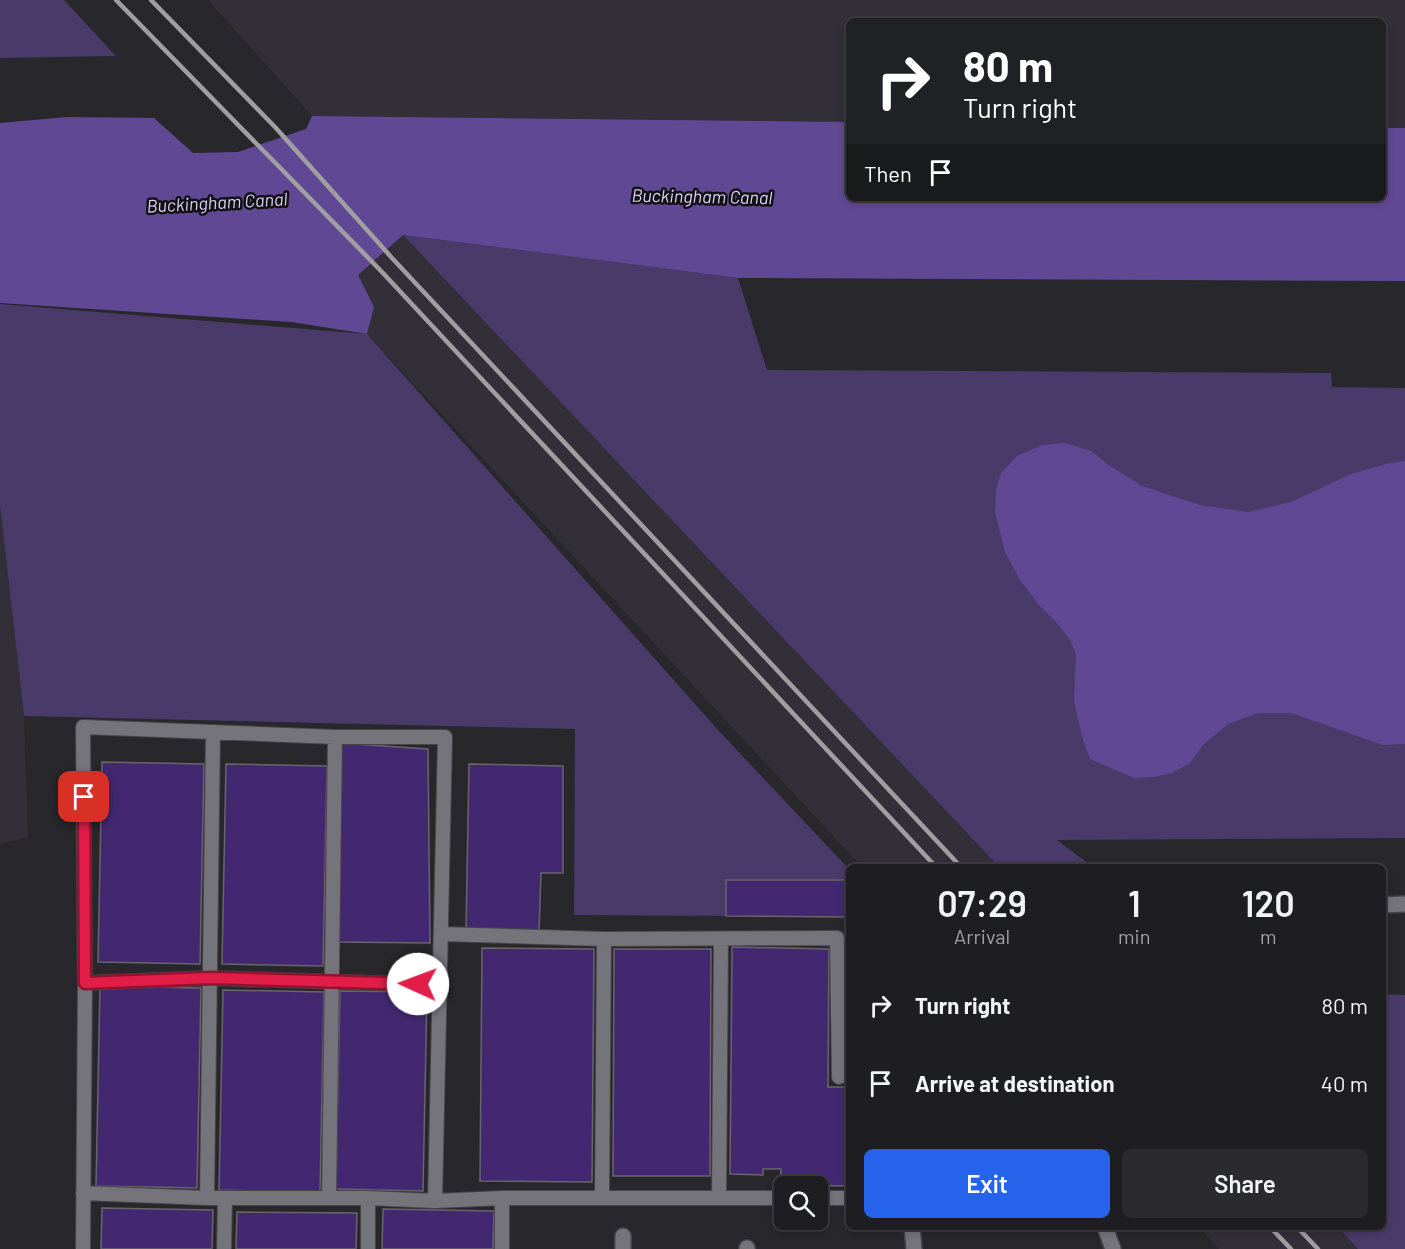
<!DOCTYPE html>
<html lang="en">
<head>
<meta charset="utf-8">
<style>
	:root { --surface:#1e1d21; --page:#2b2a2e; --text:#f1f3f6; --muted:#a1a2a5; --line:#3c3b3f; --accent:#2563eb }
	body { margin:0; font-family:Barlow,sans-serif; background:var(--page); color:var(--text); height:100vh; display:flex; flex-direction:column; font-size:22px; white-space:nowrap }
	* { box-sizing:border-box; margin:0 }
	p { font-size:20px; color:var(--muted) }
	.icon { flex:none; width:33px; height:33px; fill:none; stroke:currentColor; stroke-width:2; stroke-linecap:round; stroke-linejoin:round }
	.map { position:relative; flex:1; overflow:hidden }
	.details { position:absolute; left:846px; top:864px; width:540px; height:366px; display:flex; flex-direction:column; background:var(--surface); border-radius:9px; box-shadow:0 3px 9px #0003,0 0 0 2px var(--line) }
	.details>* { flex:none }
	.banner { position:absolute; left:846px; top:18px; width:540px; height:183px; border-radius:9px; box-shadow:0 3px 9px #0003,0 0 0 2px var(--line); background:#202124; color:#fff; overflow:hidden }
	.fabs { position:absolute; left:774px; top:1176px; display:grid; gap:12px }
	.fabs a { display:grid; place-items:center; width:54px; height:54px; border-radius:9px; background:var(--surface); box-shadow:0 3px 9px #0003,0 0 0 2px var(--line); font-size:30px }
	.pin { position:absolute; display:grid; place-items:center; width:51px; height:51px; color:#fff; margin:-26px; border-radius:12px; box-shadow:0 3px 9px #0006 }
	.me { position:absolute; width:66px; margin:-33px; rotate:272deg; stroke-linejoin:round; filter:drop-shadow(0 0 4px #0008) }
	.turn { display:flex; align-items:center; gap:21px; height:126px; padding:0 18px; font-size:27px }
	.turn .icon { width:78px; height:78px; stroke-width:2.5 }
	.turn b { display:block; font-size:42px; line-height:51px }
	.then { display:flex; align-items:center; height:57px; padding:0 18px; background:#0003; gap:12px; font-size:22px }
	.eta { display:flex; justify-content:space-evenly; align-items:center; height:102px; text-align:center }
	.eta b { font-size:36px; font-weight:600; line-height:42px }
	.cta { display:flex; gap:12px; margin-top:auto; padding:12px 18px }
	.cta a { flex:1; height:69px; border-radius:9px; background:var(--accent); color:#fff; font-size:24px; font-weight:600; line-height:69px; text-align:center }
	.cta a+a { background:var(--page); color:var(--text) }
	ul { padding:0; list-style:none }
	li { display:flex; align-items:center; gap:18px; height:78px; padding:0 18px }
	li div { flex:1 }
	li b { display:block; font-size:22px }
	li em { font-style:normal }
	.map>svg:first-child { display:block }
	.built { fill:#322f39 }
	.green { fill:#493a6a }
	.water { fill:#614894 }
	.building { fill:#432871; stroke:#67666b; stroke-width:1.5 }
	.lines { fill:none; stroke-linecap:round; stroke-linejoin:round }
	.service-casing { stroke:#464549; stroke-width:16 }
	.minor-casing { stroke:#464549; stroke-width:18 }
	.service { stroke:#75747a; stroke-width:14 }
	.minor { stroke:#75747a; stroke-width:15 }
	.rail { stroke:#9f9fa2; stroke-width:4.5 }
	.route-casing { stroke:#92132f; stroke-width:15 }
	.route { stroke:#e11d48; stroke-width:10 }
	.labels { text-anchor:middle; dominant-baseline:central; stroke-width:5; stroke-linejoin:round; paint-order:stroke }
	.water-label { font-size:18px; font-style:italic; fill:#dbd0fb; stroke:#111113 }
</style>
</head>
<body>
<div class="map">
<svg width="1405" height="1249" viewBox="0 0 1405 1249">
	<rect width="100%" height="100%" fill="#28272c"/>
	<path class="built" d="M208 0H1405V128H1383V21H849V122L312 116Z
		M403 235 999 867H862L367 334 374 307 358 275Z
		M0 505 24 716 28 837 0 844Z
		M1199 1227H1338L1358 1249H1219Z"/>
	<path class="green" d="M0 0H64L116 56 0 58Z
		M403 235 738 278 767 370 1331 373 1332 387 1405 388V838L1057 840 1093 867H999Z
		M0 304 367 334 718 730 849 869V880H726V916L574 915 575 729 24 716 0 505Z
		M1383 994 1405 995V1249H1358L1338 1227H1383Z"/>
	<path class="water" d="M312 116 849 122V198H1383V128H1405V281L738 278 403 235 358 275 374 307 367 334 291 322 0 303V123L67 117 154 118 193 153 238 152 306 129Z
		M1065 443 1091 451 1110 466 1142 486 1200 505 1248 512 1291 502 1351 474 1390 463 1405 461V744L1383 745 1291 713H1258L1228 724 1204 744 1190 763 1172 773 1154 777 1134 778 1090 759 1082 737 1074 700 1076 655 1070 640 1058 624 1039 605 1020 580 1005 552 995 512 996 489 1001 473 1017 456 1042 445Z"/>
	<path class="building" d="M339 743 428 749 430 943 335 942Z
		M102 762 204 764 200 964 98 962Z
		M226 764 327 766 323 966 222 964Z
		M469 764 563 766V873H541L539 931 466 930Z
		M726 880H849V917L726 916Z
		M732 947 829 949 828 1087H849V1186L780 1185 781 1169H763V1175L730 1174Z
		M482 948 594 949 592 1182 480 1181Z
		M614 949H711L710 1176H613Z
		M100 986 201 988 197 1188 96 1186Z
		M223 990 324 992 320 1193 219 1190Z
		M340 991 427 992 423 1191 336 1189Z
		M102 1208 213 1210 212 1249H101Z
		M383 1209 494 1211 493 1249H382Z
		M237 1212 357 1213 356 1249H236Z"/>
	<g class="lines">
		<defs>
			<path id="service" d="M442 934 604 939 837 938 839 1077
				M85 983 210 978 439 985
				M83 1193 207 1198H368L435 1201 502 1198H784
				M207 1198 213 732
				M329 1198 335 737
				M602 1198 604 939
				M719 1198 721 939
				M818 1198H849
				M83 1249 85 983 83 727 335 737H445L435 1201
				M224 1249 225 1199
				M368 1249V1198
				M502 1249V1198"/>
			<path id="minor" d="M1383 905 1405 904
				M912 1227 914 1249
				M1105 1227 1113 1249
				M623 1249V1236
				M747 1249V1248"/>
		</defs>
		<use href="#service" class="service-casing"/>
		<use href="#minor" class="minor-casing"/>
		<use href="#service" class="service"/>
		<use href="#minor" class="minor"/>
		<path class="rail" d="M116 0 382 272 936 867
			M151 0 275 127 392 258 961 867
			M1270 1227 1291 1249
			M1297 1227 1318 1249"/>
	</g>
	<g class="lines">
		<defs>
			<path id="route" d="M84 797 85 983 210 978 418 984"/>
		</defs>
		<use href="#route" class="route-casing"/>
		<use href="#route" class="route"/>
	</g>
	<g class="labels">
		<g class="water-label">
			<text transform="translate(702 196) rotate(1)">Buckingham Canal</text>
			<text transform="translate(217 202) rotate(-3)">Buckingham Canal</text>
		</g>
	</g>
</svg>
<div class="fabs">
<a><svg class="icon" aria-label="search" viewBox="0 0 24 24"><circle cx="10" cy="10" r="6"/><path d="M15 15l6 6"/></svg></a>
</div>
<div class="pin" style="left:84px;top:797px;background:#d93025"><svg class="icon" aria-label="arrive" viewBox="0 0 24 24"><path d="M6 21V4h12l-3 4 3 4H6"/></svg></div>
<svg class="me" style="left:418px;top:984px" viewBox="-20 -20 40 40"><circle r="19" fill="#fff"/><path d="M0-13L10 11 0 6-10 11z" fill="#e11d48"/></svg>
<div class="banner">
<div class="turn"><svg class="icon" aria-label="right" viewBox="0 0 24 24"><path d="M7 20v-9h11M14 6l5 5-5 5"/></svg><div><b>80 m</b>Turn right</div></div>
<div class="then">Then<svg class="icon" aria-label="arrive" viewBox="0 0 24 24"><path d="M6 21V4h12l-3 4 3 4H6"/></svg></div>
</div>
<section class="details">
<div class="eta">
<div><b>07:29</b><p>Arrival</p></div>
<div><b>1</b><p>min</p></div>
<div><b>120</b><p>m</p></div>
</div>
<ul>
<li><svg class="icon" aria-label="right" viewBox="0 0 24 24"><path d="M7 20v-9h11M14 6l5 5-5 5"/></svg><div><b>Turn right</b></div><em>80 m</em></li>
<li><svg class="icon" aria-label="arrive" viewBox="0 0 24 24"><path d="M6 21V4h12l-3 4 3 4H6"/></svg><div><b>Arrive at destination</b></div><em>40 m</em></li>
</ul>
<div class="cta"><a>Exit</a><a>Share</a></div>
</section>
</div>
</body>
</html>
